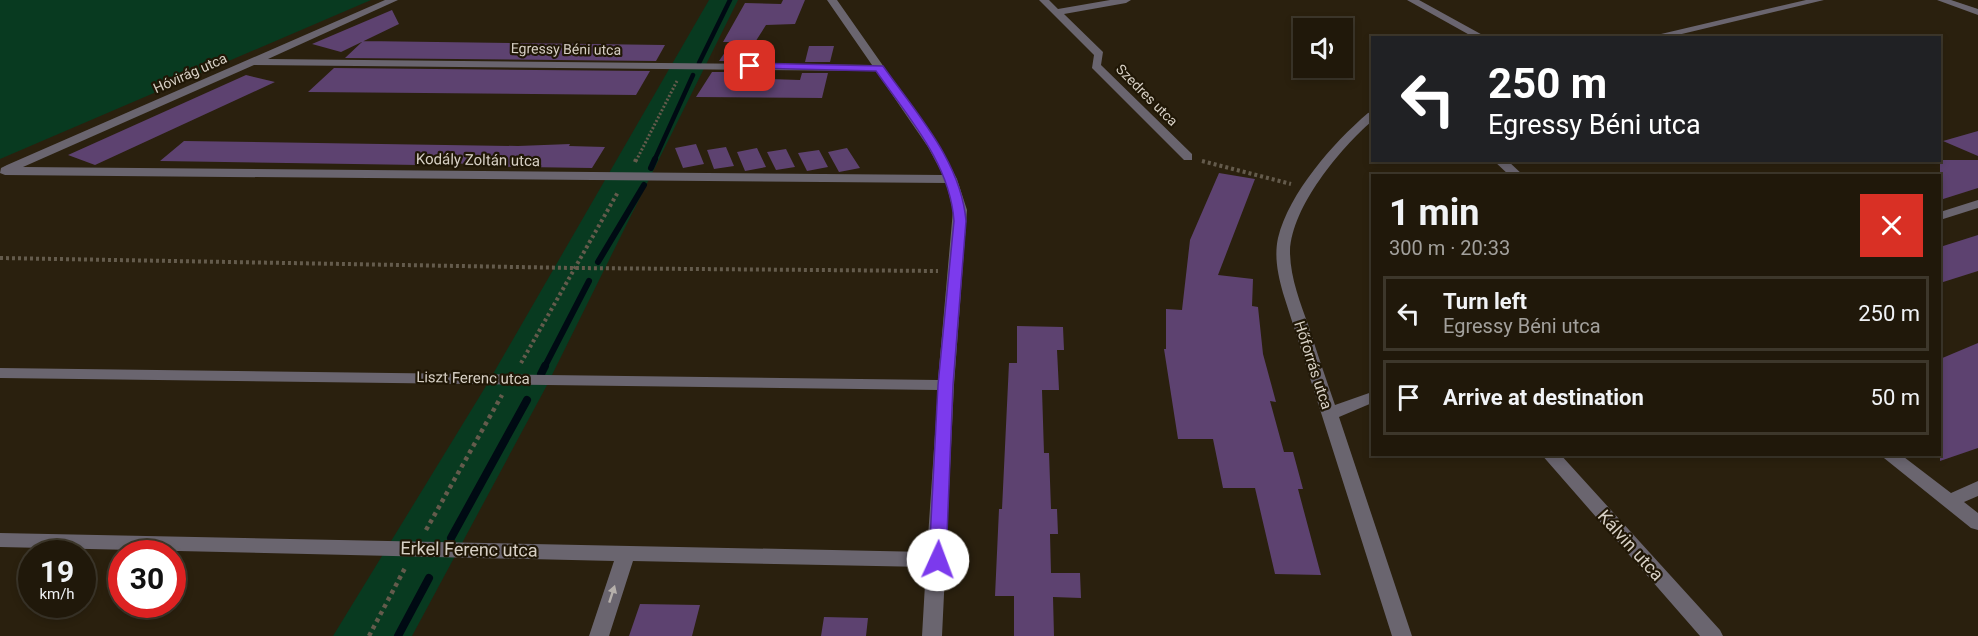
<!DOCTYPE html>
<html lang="en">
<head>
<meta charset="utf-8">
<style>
	:root { --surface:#20180a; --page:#282113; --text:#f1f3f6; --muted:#a2a09c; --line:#3d372b }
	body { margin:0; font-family:Roboto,sans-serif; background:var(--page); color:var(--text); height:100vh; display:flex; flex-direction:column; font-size:22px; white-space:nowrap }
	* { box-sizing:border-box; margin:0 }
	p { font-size:20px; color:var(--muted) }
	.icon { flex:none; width:33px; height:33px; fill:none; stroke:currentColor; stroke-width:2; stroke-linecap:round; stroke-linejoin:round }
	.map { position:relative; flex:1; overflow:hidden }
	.sheet { position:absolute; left:1371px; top:174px; width:570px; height:282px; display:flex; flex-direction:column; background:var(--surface); border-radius:0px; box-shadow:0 3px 9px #0003,0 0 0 2px var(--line) }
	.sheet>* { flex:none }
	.guide { position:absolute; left:1371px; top:36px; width:570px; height:126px; border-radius:0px; box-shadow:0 3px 9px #0003,0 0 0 2px var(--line); background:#202124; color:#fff; overflow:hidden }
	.fabs { position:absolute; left:1293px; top:18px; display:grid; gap:12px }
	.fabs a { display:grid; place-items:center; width:60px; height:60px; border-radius:0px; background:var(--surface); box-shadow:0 3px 9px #0003,0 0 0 2px var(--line); font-size:30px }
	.speed { position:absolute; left:18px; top:540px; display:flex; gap:12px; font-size:30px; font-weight:700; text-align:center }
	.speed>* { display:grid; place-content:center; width:78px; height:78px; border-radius:50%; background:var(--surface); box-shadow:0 3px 9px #0003,0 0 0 2px var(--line); line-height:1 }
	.speed small { font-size:15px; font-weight:400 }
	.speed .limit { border:9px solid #d22; background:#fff; color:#111 }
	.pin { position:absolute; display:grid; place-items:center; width:51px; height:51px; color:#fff; margin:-26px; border-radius:12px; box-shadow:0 3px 9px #0006 }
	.me { position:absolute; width:66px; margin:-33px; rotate:2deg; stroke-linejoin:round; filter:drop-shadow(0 0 4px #0008) }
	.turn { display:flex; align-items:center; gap:21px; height:126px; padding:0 18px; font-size:27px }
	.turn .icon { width:78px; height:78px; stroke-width:2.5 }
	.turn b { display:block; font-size:42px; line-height:51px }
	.round { display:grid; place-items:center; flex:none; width:63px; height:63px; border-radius:0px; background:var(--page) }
	.headline { display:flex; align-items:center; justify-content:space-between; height:102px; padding:0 18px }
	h1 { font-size:36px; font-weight:700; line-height:45px }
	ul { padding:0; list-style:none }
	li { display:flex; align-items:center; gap:18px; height:75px; margin:0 12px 9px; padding:0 6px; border:3px solid var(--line); border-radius:0px }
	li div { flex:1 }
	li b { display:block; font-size:22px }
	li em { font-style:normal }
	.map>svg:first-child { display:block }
	.green { fill:#083a20 }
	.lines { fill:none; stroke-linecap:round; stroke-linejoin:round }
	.stream-far2 { stroke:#000a13; stroke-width:4.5 }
	.stream-far1 { stroke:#000a13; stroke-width:6 }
	.stream { stroke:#000a13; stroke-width:8 }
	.building { fill:#5d4270 }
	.path-far2 { stroke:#645b4c; stroke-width:3; stroke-dasharray:2 2; stroke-linecap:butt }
	.path-far1 { stroke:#645b4c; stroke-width:4; stroke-dasharray:3 3; stroke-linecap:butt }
	.path { stroke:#645b4c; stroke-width:4.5; stroke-dasharray:4 4; stroke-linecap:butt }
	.minor { fill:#6a656f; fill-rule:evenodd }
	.oneway { fill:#b6b0ab }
	.route { fill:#7c3aed; stroke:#51269a; stroke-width:1.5 }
	.labels { text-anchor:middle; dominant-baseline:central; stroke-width:4.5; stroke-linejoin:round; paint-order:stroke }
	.far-street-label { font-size:14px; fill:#d7d0c5; stroke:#201706 }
	.street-label { font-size:15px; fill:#d7d0c5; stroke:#201706 }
	.near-street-label { font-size:18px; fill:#d7d0c5; stroke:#201706 }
</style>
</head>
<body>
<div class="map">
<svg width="1978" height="636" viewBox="0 0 1978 636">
	<rect width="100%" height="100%" fill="#2a200e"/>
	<path class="green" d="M0 0H371L0 159Z
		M709 0H738L546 387 412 636H333L486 386Z"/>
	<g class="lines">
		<path class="stream-far2" d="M699 63 730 0
			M654 161 693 75"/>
		<path class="stream-far1" d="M651 168 655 159
			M598 262 644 185
			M544 368 589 281"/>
		<path class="stream" d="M541 374 545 366
			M451 538 527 400
			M398 636 429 578"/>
	</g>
	<path class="building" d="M783 0H805L795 24 766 25 743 61H719L732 42H723L745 3 781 4Z
		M392 10 399 24 341 52 312 44Z
		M363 41 592 44 665 45 656 61 345 58Z
		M809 46H834L830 62H805Z
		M334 68 650 71 636 95 308 92Z
		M712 72H737L733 78 800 80 802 73H828L822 98 696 97Z
		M246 75 275 82 95 165 68 155Z
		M1978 131V156L1943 141Z
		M184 141 518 146 570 144 569 146 605 147 592 168 469 166 471 164 422 162 419 165 160 161Z
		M696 144 704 164 683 168 675 148Z
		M726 147 734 166 714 169 707 150Z
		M757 148 766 167 745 171 737 152Z
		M847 148 860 168 839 172 828 152Z
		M786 149 795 167 776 170 767 152Z
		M819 150 828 167 807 171 798 153Z
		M1940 160H1978V188L1940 200Z
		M1219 173 1255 179 1218 275 1253 279 1252 306 1258 307 1263 354 1276 402 1270 401 1284 452H1293L1303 489H1298L1321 575 1275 574 1255 488H1223L1213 439H1178L1164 349H1166V309L1182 310 1190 240Z
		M1978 235V271L1940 283V247Z
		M1017 326 1063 327 1064 350H1057L1059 390H1042L1044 453H1049L1051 509H1057L1058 534H1050L1051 573H1080L1081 598 1053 597 1054 636H1014V596H995L999 509H1002L1009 363H1017Z
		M1978 343V448L1940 461V359Z
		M640 604 700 605 692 636H629Z
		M824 617 868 618 866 636H821Z"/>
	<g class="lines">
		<path class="path-far2" d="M636 161 677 81"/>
		<path class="path-far1" d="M1202 161 1291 184
			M635 162 636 159
			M0 258 574 268 938 271
			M521 363 618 192"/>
		<path class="path" d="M426 530 502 395
			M369 636 405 568"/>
		<path class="minor" d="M385 0H398L268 59 872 65 827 0H837L940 147 957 179 967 210 954 385 942 636H922L926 567 633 561 609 636H589L614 561 0 547V533L927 552 938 390 0 378V368L938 380 953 210 946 183 5 175 0 173 1 168 7 165ZM254 65 876 71 928 147 943 175 23 167Z
			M1039 0H1049L1058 9 1110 0H1131L1126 3 1064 14 1103 52 1101 65 1192 154V160H1184L1092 68 1094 55Z
			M1407 0H1419L1488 38H1475Z
			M1806 0H1824L1665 38H1644Z
			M1937 0H1951L1978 9V15Z
			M1372 112V121C1340 149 1292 206 1290 251 1290 277 1300 302 1309 327 1317 353 1326 379 1335 405L1372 392V403L1339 417 1412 636H1392L1283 293C1278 275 1274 257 1278 238 1289 193 1333 143 1368 113Z
			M1493 160H1507L1524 176H1510Z
			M1978 200V208L1940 220V212Z
			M1541 454H1560L1720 630 1723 636H1700Z
			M1879 454H1900L1951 493 1978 481V496L1964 502 1978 513V530L1971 528Z"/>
	</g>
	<defs><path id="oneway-solid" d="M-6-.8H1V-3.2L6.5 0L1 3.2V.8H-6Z" transform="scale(1.5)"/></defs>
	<use class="oneway" href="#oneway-solid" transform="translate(612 594) rotate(-72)"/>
	<path class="route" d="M750 63 883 66C916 113 961 161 966 221L953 385 946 560 944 565 938 567 931 565 929 560 938 385 954 221C950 163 908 117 876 71L746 68V64Z"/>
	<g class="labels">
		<g class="far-street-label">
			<text transform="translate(566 49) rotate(1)">Egressy Béni utca</text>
			<text transform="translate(190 73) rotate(-24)">Hóvirág utca</text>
			<text transform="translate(1147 95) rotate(45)">Szedres utca</text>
		</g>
		<g class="street-label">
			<text transform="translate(478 160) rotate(1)">Kodály Zoltán utca</text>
			<text transform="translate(1313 365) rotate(72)">Hőforrás utca</text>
			<text transform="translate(473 378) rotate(1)">Liszt Ferenc utca</text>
		</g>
		<g class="near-street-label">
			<text transform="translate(1631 545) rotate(48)">Kálvin utca</text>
			<text transform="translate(469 549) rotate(1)">Erkel Ferenc utca</text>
		</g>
	</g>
</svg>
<div class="fabs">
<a><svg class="icon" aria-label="sound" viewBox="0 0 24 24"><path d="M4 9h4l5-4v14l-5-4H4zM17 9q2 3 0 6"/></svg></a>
</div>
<div class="speed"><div>19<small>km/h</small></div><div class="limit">30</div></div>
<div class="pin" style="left:750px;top:66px;background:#d93025"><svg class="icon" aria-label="arrive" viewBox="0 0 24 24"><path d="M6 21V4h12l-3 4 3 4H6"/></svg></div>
<svg class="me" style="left:938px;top:560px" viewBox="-20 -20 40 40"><circle r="19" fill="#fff"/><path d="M0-13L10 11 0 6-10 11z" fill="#7c3aed"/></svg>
<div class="guide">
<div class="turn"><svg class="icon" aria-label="left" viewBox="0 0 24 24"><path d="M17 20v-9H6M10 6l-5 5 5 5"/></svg><div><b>250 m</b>Egressy Béni utca</div></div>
</div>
<section class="sheet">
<div class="headline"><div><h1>1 min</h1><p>300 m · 20:33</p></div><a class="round" style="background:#d93025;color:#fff"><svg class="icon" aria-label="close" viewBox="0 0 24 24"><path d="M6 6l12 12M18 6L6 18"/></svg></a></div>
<ul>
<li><svg class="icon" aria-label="left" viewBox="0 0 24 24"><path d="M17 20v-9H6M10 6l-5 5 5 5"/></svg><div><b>Turn left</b><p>Egressy Béni utca</p></div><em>250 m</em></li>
<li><svg class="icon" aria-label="arrive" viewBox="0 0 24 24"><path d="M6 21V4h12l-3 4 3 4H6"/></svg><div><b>Arrive at destination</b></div><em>50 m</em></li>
</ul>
</section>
</div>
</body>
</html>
